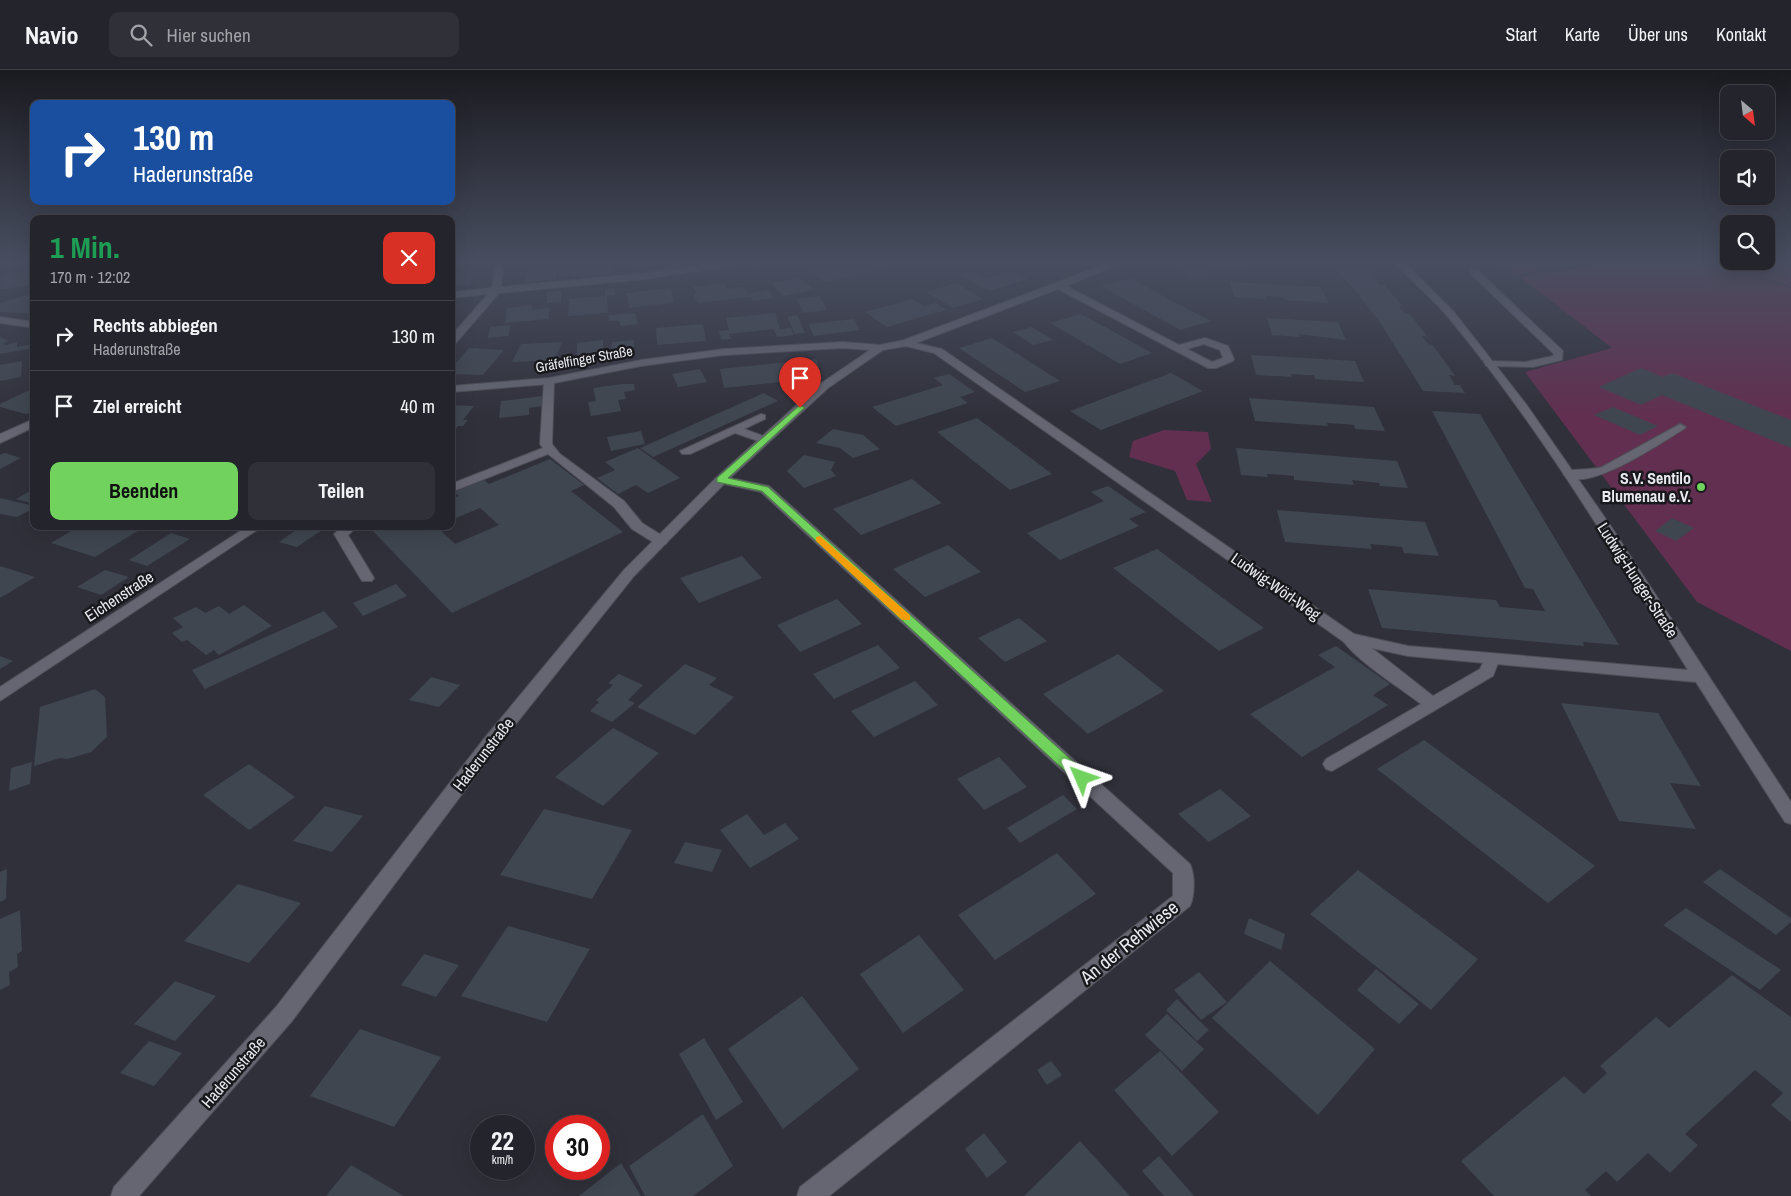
<!DOCTYPE html>
<html lang="de">
<head>
<meta charset="utf-8">
<style>
	:root { --surface:#24242c; --page:#303038; --text:#f1f3f6; --muted:#a3a4a9; --line:#414148; --accent:#71d35e }
	body { margin:0; font-family:"Archivo Narrow",sans-serif; background:var(--page); color:var(--text); height:100vh; display:flex; flex-direction:column; font-size:19px; white-space:nowrap }
	* { box-sizing:border-box; margin:0 }
	p { font-size:16px; color:var(--muted) }
	.icon { flex:none; width:28px; height:28px; fill:none; stroke:currentColor; stroke-width:2; stroke-linecap:round; stroke-linejoin:round }
	.map { position:relative; flex:1; overflow:hidden }
	.side { position:absolute; left:30px; top:145px; width:425px; height:315px; display:flex; flex-direction:column; background:var(--surface); border-radius:10px; box-shadow:0 5px 20px #0002,0 0 0 1px var(--line) }
	.side>* { flex:none }
	.banner { position:absolute; left:30px; top:30px; width:425px; height:105px; border-radius:10px; box-shadow:0 5px 20px #0002,0 0 0 1px var(--line); background:#1a4fa0; color:#fff; overflow:hidden }
	.needle { width:32px; rotate:152deg }
	.buttons { position:absolute; left:1720px; top:15px; display:grid; gap:10px }
	.buttons a { display:grid; place-items:center; width:55px; height:55px; border-radius:10px; background:var(--surface); box-shadow:0 5px 20px #0002,0 0 0 1px var(--line); font-size:25px }
	.speed { position:absolute; left:470px; top:1045px; display:flex; gap:10px; font-size:25px; font-weight:700; text-align:center }
	.speed>* { display:grid; place-content:center; width:65px; height:65px; border-radius:50%; background:var(--surface); box-shadow:0 5px 20px #0002,0 0 0 1px var(--line); line-height:1 }
	.speed small { font-size:12px; font-weight:400 }
	.speed .limit { border:8px solid #d22; background:#fff; color:#111 }
	.pin { position:absolute; display:grid; place-items:center; width:42px; height:42px; color:#fff; margin:-51px -21px; border-radius:50% 50% 50% 0; rotate:-45deg; box-shadow:0 0 5px #0007 }
	.pin .icon { rotate:45deg }
	.me { position:absolute; width:55px; margin:-28px; rotate:313deg; stroke-linejoin:round; filter:drop-shadow(0 0 4px #0008) }
	.turn { display:flex; align-items:center; gap:18px; height:105px; padding:0 20px; font-size:22px }
	.turn .icon { width:65px; height:65px; stroke-width:2.5 }
	.turn b { display:block; font-size:35px; line-height:42px }
	.round { display:grid; place-items:center; flex:none; width:52px; height:52px; border-radius:10px; background:var(--page) }
	.head { display:flex; align-items:center; justify-content:space-between; height:85px; padding:0 20px }
	h1 { font-size:30px; font-weight:700; line-height:38px; color:#1e9e55 }
	.primary-button { display:flex; gap:10px; margin-top:auto; padding:10px 20px }
	.primary-button a { flex:1; height:58px; border-radius:10px; background:var(--accent); color:#111; font-size:20px; font-weight:700; line-height:58px; text-align:center }
	.primary-button a+a { background:var(--page); color:var(--text) }
	ul { padding:0; list-style:none }
	li { display:flex; align-items:center; gap:15px; height:70px; padding:0 20px; border-top:1px solid var(--line) }
	li div { flex:1 }
	li b { display:block; font-size:19px }
	li em { font-style:normal }
	header { display:flex; align-items:center; gap:30px; box-sizing:border-box; height:70px; padding:0 25px; background:var(--surface); border-bottom:1px solid var(--line) }
	header strong { font-size:24px }
	nav { display:flex; gap:28px; margin-inline-start:auto; font-size:18px }
	.search { width:350px; height:45px; background:var(--page); display:flex; align-items:center; gap:12px; box-sizing:border-box; padding:0 18px; border-radius:10px; color:var(--muted); font-size:19px }
	.map>svg:first-child { display:block }
	.green { fill:#622f50 }
	.building { fill:#3f464f }
	.lines { fill:none; stroke-linecap:round; stroke-linejoin:round }
	.lane-casing { stroke:#4e4f57; stroke-width:2 }
	.street-casing { stroke:#4e4f57; stroke-width:2 }
	.lane { fill:#666672; fill-rule:evenodd }
	.street { fill:#666672; fill-rule:evenodd }
	.route { fill:#71d35e; stroke:#49893d }
	.slow { fill:#f59e0b }
	.poi-dot { fill:#71d35e; stroke:#19191d; stroke-width:2 }
	.labels { text-anchor:middle; dominant-baseline:central; stroke-width:5; stroke-linejoin:round; paint-order:stroke }
	.far-street-label { font-size:14px; fill:#e9eaf0; stroke:#19191d }
	.poi-label { font-size:16px; font-weight:bold; fill:#e9eaf0; stroke:#19191d; text-anchor:end }
	.street-label { font-size:16px; fill:#e9eaf0; stroke:#19191d }
	.near-street-label { font-size:19px; fill:#e9eaf0; stroke:#19191d }
</style>
</head>
<body>
<header>
<strong>Navio</strong>
<div class="search"><svg class="icon" aria-label="search" viewBox="0 0 24 24"><circle cx="10" cy="10" r="6"/><path d="M15 15l6 6"/></svg>Hier suchen</div>
<nav><a>Start</a><a>Karte</a><a>Über uns</a><a>Kontakt</a></nav>
</header>
<div class="map">
<svg width="1791" height="1126" viewBox="0 0 1791 1126">
	<rect width="100%" height="100%" fill="#30303a"/>
	<path class="green" d="M1494 190H1604L1515 205Z
		M1618 190H1702L1791 218V581L1697 532 1525 302 1612 278 1520 207Z
		M1705 190H1791V217Z
		M1164 360 1208 362 1211 379 1196 394 1212 432 1187 430 1175 401 1129 387 1133 371Z"/>
	<path class="building" d="M633 190H660L663 195 638 199Z
		M688 190H711V191L692 195Z
		M870 190H905V191L882 197Z
		M1188 190H1258V191L1254 192 1257 194 1228 200 1218 198 1209 200 1213 203 1191 207 1170 194Z
		M1328 190H1361L1378 208H1373L1379 215H1384L1403 236H1399L1404 243 1410 244 1427 266H1422L1428 274 1433 275 1455 306 1449 305 1455 315H1460L1465 323 1423 321 1381 254 1360 226Z
		M850 191 858 197 869 194 877 200 826 212 809 200Z
		M611 193 613 204 570 206 569 198Z
		M759 194 764 198 752 200 748 196Z
		M547 197V201L556 200V209L525 212V203H530V198Z
		M568 199 569 205 560 207 559 200Z
		M34 200V214L0 220 1 206Z
		M473 200 470 215 451 216V202Z
		M973 201 987 209 1012 201 1028 209 989 221 959 205Z
		M799 208 815 220 783 226 771 213Z
		M1131 208 1170 230 1211 251 1180 260 1101 216Z
		M1230 212 1321 217 1328 233 1285 230 1284 227 1265 226 1266 229 1234 227Z
		M724 213 728 219 743 217 750 227 698 233 693 224 697 223 693 217Z
		M956 213 983 229 953 238 926 222Z
		M614 218 615 225 607 226 608 243 568 246 569 229 605 226V219Z
		M671 218 674 233 629 238 627 223Z
		M769 220 773 228 753 231 748 223Z
		M561 221V232L547 233V222Z
		M34 223V244L0 242V233Z
		M820 226 827 240 804 243 797 229Z
		M912 229 924 236 935 233 947 240 936 243 929 239 935 243 887 257 865 242Z
		M532 235V240L549 238V249L505 253 507 238Z
		M635 243 638 254 621 256 619 251H609L608 245Z
		M775 243 780 259 791 258 794 265 777 267 774 259 729 264 731 269 721 270 719 261 729 260 726 248Z
		M1081 244 1118 264 1152 283 1120 294 1050 253Z
		M797 245 805 263 795 264 787 247Z
		M1267 248 1338 252 1346 270 1299 264 1300 267 1272 265Z
		M854 249 860 260 814 266 808 254Z
		M703 254 706 271 657 275 656 258Z
		M510 255 509 266 488 268 490 257Z
		M1032 257 1053 270 1033 275 1013 262Z
		M0 267 9 271 3 273 6 275 17 272V277L34 274V278L0 284Z
		M992 268 1027 290 1060 311 1025 322 959 278Z
		M603 270V287L577 290V273Z
		M634 270 633 284 610 286 612 272Z
		M562 272 555 290 512 292 521 274Z
		M469 278 504 280 483 305 451 304V299Z
		M1251 285 1355 291 1364 312 1315 309 1314 305H1306L1291 304 1292 307 1256 305Z
		M817 289 821 306 806 318 783 320 780 312 724 318 720 299Z
		M22 291 21 307 0 311V295Z
		M1641 298 1663 307 1672 303 1791 350V378L1662 325 1641 335 1599 317Z
		M700 299 707 312 678 317 672 304Z
		M1171 303 1203 321 1101 360 1070 341Z
		M949 304 975 322 960 327 968 333 896 356 872 337 943 315 934 308Z
		M622 314H634L635 320 624 322 626 329 618 330 621 341 591 346 588 332 596 331 593 318Z
		M34 318V341L26 344 0 337V334Z
		M764 323 778 331 653 387 640 378Z
		M542 326V336L529 338V345L499 348 501 331Z
		M1249 328 1374 337 1385 361 1355 359 1354 355 1344 354 1327 353 1328 356 1255 351Z
		M451 335 474 336 463 350H468L463 356H458L451 365Z
		M1613 337 1639 348 1658 356 1640 365 1594 345Z
		M1432 341 1480 344 1619 575 1583 572 1584 576 1382 558 1368 519 1496 530 1500 537 1545 541 1533 519 1525 518Z
		M977 348 1032 389 1052 404 1010 420 937 362Z
		M833 359 863 365 880 379 853 388 840 378 816 373Z
		M641 361 645 374 611 381 607 367Z
		M638 378 680 408 648 423 636 415 618 424 597 408 615 400 605 392Z
		M1236 378 1397 391 1408 418 1380 416 1379 413 1352 410 1354 415 1294 410V406L1284 405 1267 404 1268 407 1241 405Z
		M5 383 21 388 0 399V385Z
		M804 385 835 392 831 400 836 406 804 418 787 401Z
		M550 389 584 415 571 421 623 462 452 543 368 456H436L455 474 499 455 480 438 451 450V429L459 426 454 422 484 410 489 414Z
		M912 409 942 433 861 465 833 439Z
		M1108 416 1146 442 1129 449 1139 456 1060 490 1027 463 1104 431 1091 422Z
		M32 420 34 421V434L16 429Z
		M0 428 34 436V438L17 447 0 444Z
		M1277 440 1425 452 1439 486 1404 483 1402 477 1370 474 1372 479 1285 472Z
		M1672 448 1694 458 1676 471 1655 461Z
		M80 456H132L141 459 95 487 51 473Z
		M302 456H328L297 477 279 472Z
		M171 463 190 469 147 496 129 490Z
		M948 475 981 502 925 527 893 499Z
		M1157 479 1235 537 1264 558 1219 581 1113 498Z
		M742 486 762 508 699 533 680 508Z
		M0 496 35 507 0 528Z
		M105 500 129 507 101 525 77 517Z
		M396 514 407 526 363 546 353 533Z
		M837 529 862 554 800 582 777 555Z
		M244 535 272 556 219 585 214 580 206 585 187 570 182 572 172 563 183 557 173 548 196 537 205 543 219 536 229 544Z
		M324 541 338 557 205 619 192 600Z
		M1019 548 1047 571 1005 592 978 568Z
		M878 575 900 598 834 629 813 604Z
		M1336 576 1390 614 1373 625 1388 635 1302 687 1250 644 1335 597 1318 585Z
		M1118 584 1164 621 1088 664 1043 624Z
		M0 586 13 591 0 599Z
		M685 594 717 608 709 615 734 627 695 665 637 637Z
		M619 604 643 615 628 630 635 633 612 652 590 641 599 632 596 630 613 615 608 613Z
		M431 607 460 615 439 637 409 630Z
		M915 611 938 635 874 667 851 641Z
		M95 619 105 627 107 667 91 682 68 689 60 688 34 696 40 637Z
		M1561 633 1658 643 1701 716 1670 713 1696 759 1619 751Z
		M613 658 659 683 603 736 555 707Z
		M1424 670 1544 758 1595 796 1548 833 1377 699Z
		M999 687 1027 717 984 740 957 709Z
		M32 692 30 714 9 721 11 698Z
		M249 694 295 727 249 760 203 725Z
		M1220 719 1251 746 1209 772 1178 744Z
		M1063 725 1077 739 1020 773 1007 758Z
		M325 736 363 746 332 782 293 771Z
		M544 739 632 760 592 829 500 805Z
		M747 744 764 765 785 753 799 769 750 798 720 760Z
		M685 772 722 780 712 802 674 793Z
		M1057 783 1096 824 995 890 958 845Z
		M7 799 6 829 0 832V802Z
		M1720 799 1791 848V852L1776 865 1703 812Z
		M1358 800 1478 889 1431 940 1310 844Z
		M238 814 301 833 249 893 184 871Z
		M1686 838 1781 900 1760 920 1663 855Z
		M20 840 22 881 17 884 18 897 9 902 10 915 0 920V849Z
		M1249 848 1285 864 1281 880 1244 864Z
		M508 856 590 879 547 952 461 926Z
		M919 865 964 920 903 963 860 904Z
		M424 884 459 895 436 927 401 915Z
		M1270 891 1375 979 1318 1045 1212 948Z
		M1376 899 1419 934 1399 954 1357 920Z
		M1199 902 1227 932 1201 950 1174 920Z
		M1732 905 1791 947V1052L1771 1035 1783 1023 1755 1000 1685 1064 1698 1075 1670 1103 1648 1083 1617 1112 1606 1101 1585 1120 1591 1126H1494L1461 1091 1564 1006 1584 1024 1607 1003 1600 996 1656 947 1669 958Z
		M175 911 216 926 175 971 134 954Z
		M802 926 859 999 783 1059 728 979Z
		M1177 929 1209 960 1197 971 1166 940Z
		M1167 944 1204 979 1182 1001 1145 965Z
		M360 959 441 987 394 1057 310 1026Z
		M704 968 743 1032 716 1050 679 984Z
		M149 971 182 983 154 1016 120 1003Z
		M1160 981 1219 1042 1172 1086 1114 1020Z
		M1051 991 1062 1005 1047 1015 1037 1000Z
		M703 1044 733 1096 693 1126H645L629 1096Z
		M984 1063 1007 1092 987 1108 965 1079Z
		M1080 1071 1130 1126H1024Z
		M1159 1086 1194 1126H1164L1142 1101Z
		M621 1093 641 1126H579Z
		M351 1095 404 1126H326Z"/>
	<g class="lines">
		<defs>
			<path id="lane" d="M1471 200H1477L1563 281 1562 290 1533 297 1486 296 1485 294 1490 291 1525 292 1553 286 1554 284 1471 204Z
				M549 308 554 311 552 374 560 384 624 431 642 453 666 468 668 471 666 474H656L632 459 614 437 548 384 451 422V414L543 378 540 374 544 311Z
				M761 344 765 345V349L744 359 769 368V372H761L735 363 690 384H682L680 381Z
				M1680 354 1686 357 1684 359C1664 371 1583 427 1563 404 1571 397 1591 401 1602 397Z
				M343 456H358L348 465 374 508 372 511H362L334 464Z
				M1349 563 1354 564 1433 626 1480 599 1487 584H1497L1500 588 1493 606 1332 701 1326 699 1323 694 1326 689 1421 634C1399 617 1355 590 1341 568Z"/>
			<path id="street" d="M496 190H504L501 217 646 203 738 190H762L646 209 499 223 455 274 451 275V266L488 224 451 228V222L492 218Z
				M1116 190H1129L1066 216 1179 275 1205 268 1228 276 1234 289 1233 291 1216 298H1208L1058 219 916 273 942 279 1354 564 1408 576 1688 600C1613 481 1539 356 1448 247 1432 227 1410 211 1393 190H1402L1454 242 1526 334 1610 455 1791 732V754L1785 752 1696 612 1408 586 1344 572 934 283 906 276 883 280 828 318 730 408 769 416 1190 794C1195 805 1195 825 1190 836L829 1126H797L800 1117 1173 826V803L761 422 724 414 634 506 495 680 292 951 139 1126H111L114 1117 276 937 483 670 624 500 717 407 820 314 870 280 843 278 724 285 641 296 549 314 451 322V316L549 308 641 290 724 279 843 272 880 275 904 270ZM1204 274 1220 280 1223 288 1212 292 1187 279Z
				M0 247 34 252V258L0 253Z
				M34 349V357L0 373V364Z
				M248 456H263L0 631V617Z"/>
		</defs>
		<use href="#lane" class="lane-casing"/>
		<use href="#street" class="street-casing"/>
		<use href="#lane" class="lane"/>
		<use href="#street" class="street"/>
	</g>
	<linearGradient id="sky" x2="0" y2="1"><stop stop-color="#1a1a20"/><stop offset="0.55" stop-color="#484e60"/><stop offset="1" stop-color="#484e60" stop-opacity="0"/></linearGradient>
	<rect width="1791" height="348" fill="url(#sky)"/>
	<path class="route" d="M800 335 805 338 803 339 728 408 768 417 1087 704 1089 708 1087 712H1077L762 421 717 412V408Z"/>
	<path class="slow" d="M820 466 910 545V550H902L816 471V467Z"/>
	<circle class="poi-dot" cx="1701" cy="417" r="5"/>
	<g class="labels">
		<g class="far-street-label">
			<text transform="translate(584 289) rotate(-10)">Gräfelfinger Straße</text>
		</g>
		<g class="poi-label">
			<text x="1691" y="408">S.V. Sentilo<tspan x="1691" dy="18">Blumenau e.V.</tspan></text>
		</g>
		<g class="street-label">
			<text transform="translate(1638 510) rotate(57)">Ludwig-Hunger-Straße</text>
			<text transform="translate(1276 516) rotate(35)">Ludwig-Wörl-Weg</text>
			<text transform="translate(119 526) rotate(-33)">Eichenstraße</text>
			<text transform="translate(483 684) rotate(-52)">Haderunstraße</text>
			<text transform="translate(233 1002) rotate(-49)">Haderunstraße</text>
		</g>
		<g class="near-street-label">
			<text transform="translate(1129 872) rotate(-39)">An der Rehwiese</text>
		</g>
	</g>
</svg>
<div class="buttons">
<a><svg class="needle" viewBox="-14 -14 28 28"><path d="M0-13l5 13h-10z" fill="#e53935"/><path d="M0 13l5-13h-10z" fill="#a3a4a9"/></svg></a>
<a><svg class="icon" aria-label="sound" viewBox="0 0 24 24"><path d="M4 9h4l5-4v14l-5-4H4zM17 9q2 3 0 6"/></svg></a>
<a><svg class="icon" aria-label="search" viewBox="0 0 24 24"><circle cx="10" cy="10" r="6"/><path d="M15 15l6 6"/></svg></a>
</div>
<div class="speed"><div>22<small>km/h</small></div><div class="limit">30</div></div>
<div class="pin" style="left:800px;top:338px;background:#d93025"><svg class="icon" aria-label="arrive" viewBox="0 0 24 24"><path d="M6 21V4h12l-3 4 3 4H6"/></svg></div>
<svg class="me" style="left:1082px;top:708px" viewBox="-20 -20 40 40"><path d="M0-17L14 15 0 8-14 15z" fill="#71d35e" stroke="#fff" stroke-width="4"/></svg>
<div class="banner">
<div class="turn"><svg class="icon" aria-label="right" viewBox="0 0 24 24"><path d="M7 20v-9h11M14 6l5 5-5 5"/></svg><div><b>130 m</b>Haderunstraße</div></div>
</div>
<section class="side">
<div class="head"><div><h1>1 Min.</h1><p>170 m · 12:02</p></div><a class="round" style="background:#d93025;color:#fff"><svg class="icon" aria-label="close" viewBox="0 0 24 24"><path d="M6 6l12 12M18 6L6 18"/></svg></a></div>
<ul>
<li><svg class="icon" aria-label="right" viewBox="0 0 24 24"><path d="M7 20v-9h11M14 6l5 5-5 5"/></svg><div><b>Rechts abbiegen</b><p>Haderunstraße</p></div><em>130 m</em></li>
<li><svg class="icon" aria-label="arrive" viewBox="0 0 24 24"><path d="M6 21V4h12l-3 4 3 4H6"/></svg><div><b>Ziel erreicht</b></div><em>40 m</em></li>
</ul>
<div class="primary-button"><a>Beenden</a><a>Teilen</a></div>
</section>
</div>
</body>
</html>
